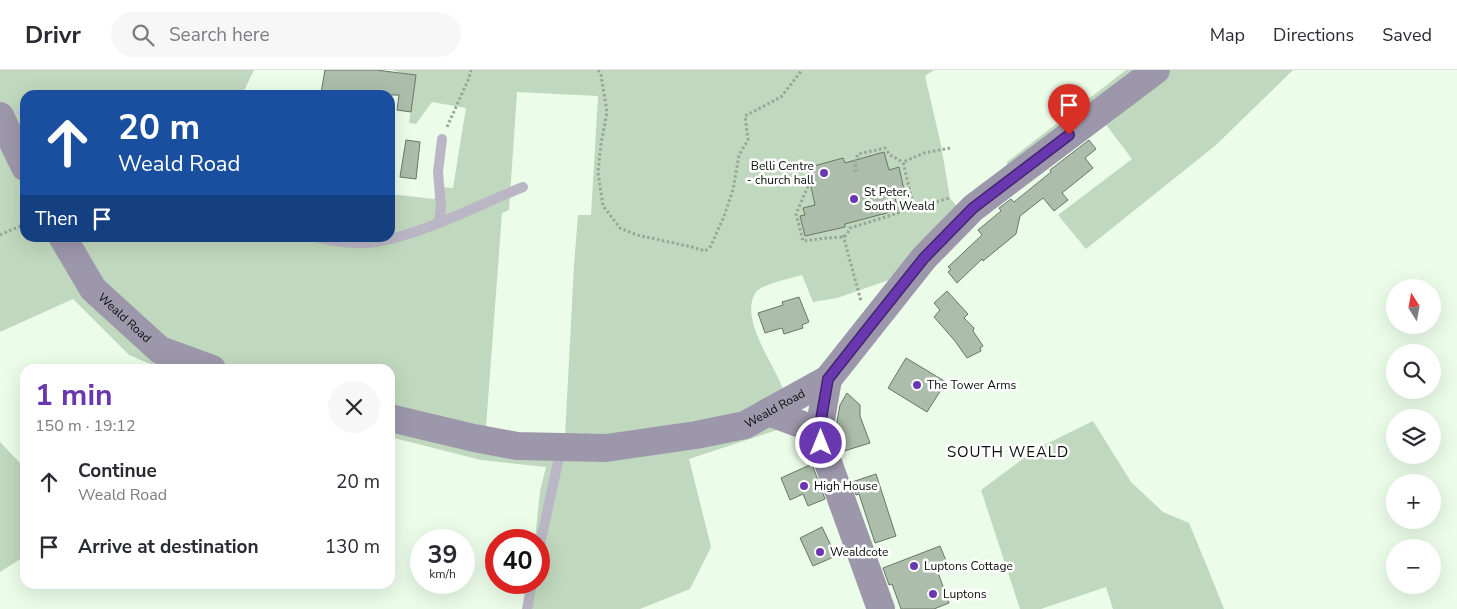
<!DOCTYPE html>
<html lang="en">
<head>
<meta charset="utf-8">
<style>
	:root { --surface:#fff; --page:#f7f7f7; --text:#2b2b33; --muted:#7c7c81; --line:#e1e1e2; --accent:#6938b0 }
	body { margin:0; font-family:"Nunito Sans",sans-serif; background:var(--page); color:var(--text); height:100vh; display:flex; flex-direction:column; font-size:19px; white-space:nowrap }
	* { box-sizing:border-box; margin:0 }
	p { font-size:16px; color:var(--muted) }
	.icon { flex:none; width:28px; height:28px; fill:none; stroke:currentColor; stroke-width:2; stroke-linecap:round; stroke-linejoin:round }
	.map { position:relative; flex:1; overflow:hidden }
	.details { position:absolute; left:20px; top:294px; width:375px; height:225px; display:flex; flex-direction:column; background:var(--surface); border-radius:15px; box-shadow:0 5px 20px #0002 }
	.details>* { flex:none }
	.hud { position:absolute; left:20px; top:20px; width:375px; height:152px; border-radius:15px; box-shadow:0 5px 20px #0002; background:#1a4fa0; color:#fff; overflow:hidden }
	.needle { width:32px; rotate:349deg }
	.tools { position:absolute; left:1386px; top:209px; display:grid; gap:10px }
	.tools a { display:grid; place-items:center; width:55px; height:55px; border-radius:50%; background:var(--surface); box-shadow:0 5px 20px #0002; font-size:25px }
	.speed { position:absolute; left:410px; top:459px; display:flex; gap:10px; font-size:25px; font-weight:700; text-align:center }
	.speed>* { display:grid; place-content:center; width:65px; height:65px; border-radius:50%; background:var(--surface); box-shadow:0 5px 20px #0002; line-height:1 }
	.speed small { font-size:12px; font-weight:400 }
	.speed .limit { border:8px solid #d22; background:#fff; color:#111 }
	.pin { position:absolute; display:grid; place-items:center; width:42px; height:42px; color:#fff; margin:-51px -21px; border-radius:50% 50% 50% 0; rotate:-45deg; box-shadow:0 0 5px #0007 }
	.pin .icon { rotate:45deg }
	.me { position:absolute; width:55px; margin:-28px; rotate:0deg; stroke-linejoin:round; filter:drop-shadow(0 0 4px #0008) }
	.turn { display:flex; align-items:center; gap:18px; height:105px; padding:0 15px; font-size:22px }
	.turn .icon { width:65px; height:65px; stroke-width:2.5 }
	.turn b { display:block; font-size:35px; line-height:42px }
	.then { display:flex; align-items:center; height:48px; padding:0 15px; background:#0003; gap:10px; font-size:19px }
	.round { display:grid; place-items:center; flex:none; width:52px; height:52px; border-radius:26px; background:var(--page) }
	.summary { display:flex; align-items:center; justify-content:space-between; height:85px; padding:0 15px }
	h1 { font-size:30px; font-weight:700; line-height:38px; color:var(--accent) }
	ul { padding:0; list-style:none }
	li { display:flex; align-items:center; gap:15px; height:65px; padding:0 15px }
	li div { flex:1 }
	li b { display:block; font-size:19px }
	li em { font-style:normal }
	header { display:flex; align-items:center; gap:30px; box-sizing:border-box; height:70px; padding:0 25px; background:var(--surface); border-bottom:1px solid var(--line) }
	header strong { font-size:24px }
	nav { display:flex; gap:28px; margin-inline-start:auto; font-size:18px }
	.search { width:350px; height:45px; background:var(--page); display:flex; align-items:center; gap:12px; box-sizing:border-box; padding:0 18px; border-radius:28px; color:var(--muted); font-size:19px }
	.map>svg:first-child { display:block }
	.green { fill:#c0d8bd; fill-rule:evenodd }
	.water { fill:#c9c0e1 }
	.building { fill:#adbdab; stroke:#687766 }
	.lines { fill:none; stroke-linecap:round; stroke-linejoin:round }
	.path { stroke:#99a697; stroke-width:3; stroke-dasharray:2.5 2.5; stroke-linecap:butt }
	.lane { stroke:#bab6c5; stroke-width:10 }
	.secondary { stroke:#9d97ac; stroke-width:28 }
	.route-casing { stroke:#442472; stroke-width:12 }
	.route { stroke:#6938b0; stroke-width:9 }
	.poi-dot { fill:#6938b0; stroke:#fff; stroke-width:2 }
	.labels { text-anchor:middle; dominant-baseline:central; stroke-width:5; stroke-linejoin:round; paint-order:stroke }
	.poi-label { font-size:12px; fill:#090f09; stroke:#fff; text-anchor:start }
	.street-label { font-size:12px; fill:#090f09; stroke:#fff }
	.quarter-label { font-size:15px; letter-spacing:1px; fill:#090f09; stroke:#fff }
</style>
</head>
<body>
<header>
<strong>Drivr</strong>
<div class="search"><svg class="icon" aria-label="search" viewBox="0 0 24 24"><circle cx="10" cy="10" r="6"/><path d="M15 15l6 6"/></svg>Search here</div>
<nav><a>Map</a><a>Directions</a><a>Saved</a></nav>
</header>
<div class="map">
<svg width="1457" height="539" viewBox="0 0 1457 539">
	<rect width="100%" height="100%" fill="#ebfce9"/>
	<path class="green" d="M0 0H254L242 25H25V168H390V124L434 129 442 117 453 118 466 38 432 32 416 54 409 53 416 5 402 3 392 0H934L925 6 941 75 950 128 958 138 889 210 837 228 813 232 802 205C792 208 762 214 756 222 738 248 775 295 783 319 786 327 783 349 783 358L689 389 711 477 690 519 640 539H527L530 513 539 512V470H535L540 421 546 397 481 390 390 367V299H162L129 285 73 229 0 262ZM517 22 598 26 591 145H578L574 195 565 367 525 366 486 357 502 143 509 140Z
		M1126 0H1293L1216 75 1086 179 1058 145 1132 89 1098 44 1007 112V92Z
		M1093 351 1131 412 1163 442 1189 453 1206 494 1224 539H1113L1106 517 1041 539H1020L981 420 1036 379Z
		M0 372 25 398V486L0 502Z"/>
	<path class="water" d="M25 34V57L17 42Z"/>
	<path class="building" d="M325 0H376L416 5 411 42 397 40 399 25H333L321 23Z
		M406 70 420 72 416 109 400 107Z
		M1089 70 1096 79 1085 88 1093 98 1062 123 1068 130 1054 141 1043 128 1020 146 1016 164 983 191 982 189 957 213 948 202 951 199 948 197 982 165 978 160 1001 141 999 138 1011 129 1014 132 1051 102 1050 100Z
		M884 82 889 100 899 97 904 120 894 123 898 140 845 154V157L805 166 800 146 805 145 803 138 815 135 807 98 843 88 845 93Z
		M947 221 968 244 964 248 974 258 973 261 983 276 980 278 981 281 967 288 955 271 934 247 940 240 934 233Z
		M799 227 809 252 802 255 803 258 784 264 782 258 765 263 758 243 783 235 782 232Z
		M906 288 946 312 927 342 888 318Z
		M847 323 860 335V346L870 373 844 381 836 357 840 335Z
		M812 394 825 429 808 436 803 424 790 430 781 408Z
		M876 404 896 466 875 473 859 424 856 425 852 412Z
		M822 457 836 486 813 496 800 468Z
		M940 476 947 493 936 497 949 533 934 539H901L892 514 889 515 883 498Z"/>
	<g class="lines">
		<path class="path" d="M598 0 601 5 607 42 601 74 598 102 603 136 620 158 637 165 692 177 705 181 711 176 724 146 733 120 739 85 748 70 745 46 781 27 802 0
			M447 57 469 8 471 0
			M950 78 924 83 903 92 914 138 950 128
			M856 102 855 92 858 84 885 78 890 85 903 92
			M808 116 796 144 803 171 826 168 843 167 847 165 850 158 914 138
			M0 165 25 154
			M843 165 861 231"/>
		<path class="lane" d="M439 152 441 137 438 102 442 69
			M319 168C336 172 357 175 376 172 426 163 476 136 523 117
			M539 479 561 378
			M527 539 532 512"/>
		<g class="secondary">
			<path d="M0 46 25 97"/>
			<path id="s1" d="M63 168 93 219 160 280 212 299"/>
			<path d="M828 309 819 361 821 373 881 539"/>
			<path d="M768 342 819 361"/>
			<path id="s2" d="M390 348 474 368 517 376 606 378 696 365 745 355 828 309 924 188 973 138 1156 0"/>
		</g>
	</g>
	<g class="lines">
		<defs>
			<path id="route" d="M821 373 819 361 828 309 869 257 924 188 973 138 1069 65"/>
		</defs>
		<use href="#route" class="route-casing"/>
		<use href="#route" class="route"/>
	</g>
	<g class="poi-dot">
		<circle cx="824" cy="103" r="5"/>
		<circle cx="854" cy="129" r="5"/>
		<circle cx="917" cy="315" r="5"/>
		<circle cx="804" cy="416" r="5"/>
		<circle cx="820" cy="482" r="5"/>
		<circle cx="914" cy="496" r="5"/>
		<circle cx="933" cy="524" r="5"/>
	</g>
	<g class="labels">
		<g class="poi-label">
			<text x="814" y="96" text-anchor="end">Belli Centre<tspan x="814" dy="14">- church hall</tspan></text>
			<text x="864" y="122">St Peter,<tspan x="864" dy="14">South Weald</tspan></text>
			<text x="927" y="315">The Tower Arms</text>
			<text x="814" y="416">High House</text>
			<text x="830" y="482">Wealdcote</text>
			<text x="924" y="496">Luptons Cottage</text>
			<text x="943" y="524">Luptons</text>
		</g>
		<g class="street-label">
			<text stroke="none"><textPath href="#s1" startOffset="102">Weald Road</textPath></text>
			<text stroke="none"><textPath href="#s2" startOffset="394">Weald Road</textPath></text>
		</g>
		<g class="quarter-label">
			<text x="1008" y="382">SOUTH WEALD</text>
		</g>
	</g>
</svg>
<div class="tools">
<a><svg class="needle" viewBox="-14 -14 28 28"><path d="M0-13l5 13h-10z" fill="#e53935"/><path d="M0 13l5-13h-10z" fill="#7c7c81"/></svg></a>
<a><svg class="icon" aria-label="search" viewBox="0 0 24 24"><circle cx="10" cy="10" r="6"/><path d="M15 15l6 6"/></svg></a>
<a><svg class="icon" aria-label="layers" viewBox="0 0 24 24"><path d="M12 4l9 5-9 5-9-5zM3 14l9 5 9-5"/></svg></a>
<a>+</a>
<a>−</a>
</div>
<div class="speed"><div>39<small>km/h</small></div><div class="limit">40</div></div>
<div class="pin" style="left:1069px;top:65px;background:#d93025"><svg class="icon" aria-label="arrive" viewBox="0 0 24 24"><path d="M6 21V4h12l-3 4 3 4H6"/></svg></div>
<svg class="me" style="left:821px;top:373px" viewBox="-20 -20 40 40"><circle r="17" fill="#6938b0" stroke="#fff" stroke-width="3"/><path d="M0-11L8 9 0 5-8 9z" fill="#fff"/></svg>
<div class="hud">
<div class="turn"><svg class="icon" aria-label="ahead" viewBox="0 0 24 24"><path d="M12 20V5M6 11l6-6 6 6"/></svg><div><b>20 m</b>Weald Road</div></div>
<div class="then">Then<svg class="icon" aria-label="arrive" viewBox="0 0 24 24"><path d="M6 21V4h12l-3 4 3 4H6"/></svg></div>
</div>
<section class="details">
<div class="summary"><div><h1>1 min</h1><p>150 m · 19:12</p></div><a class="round"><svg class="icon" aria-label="close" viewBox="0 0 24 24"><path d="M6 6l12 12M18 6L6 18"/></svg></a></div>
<ul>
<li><svg class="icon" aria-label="ahead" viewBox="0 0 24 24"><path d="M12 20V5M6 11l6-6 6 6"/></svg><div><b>Continue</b><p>Weald Road</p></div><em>20 m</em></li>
<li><svg class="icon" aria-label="arrive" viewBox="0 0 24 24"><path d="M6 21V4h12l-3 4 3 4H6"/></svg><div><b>Arrive at destination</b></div><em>130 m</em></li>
</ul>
</section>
</div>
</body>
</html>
